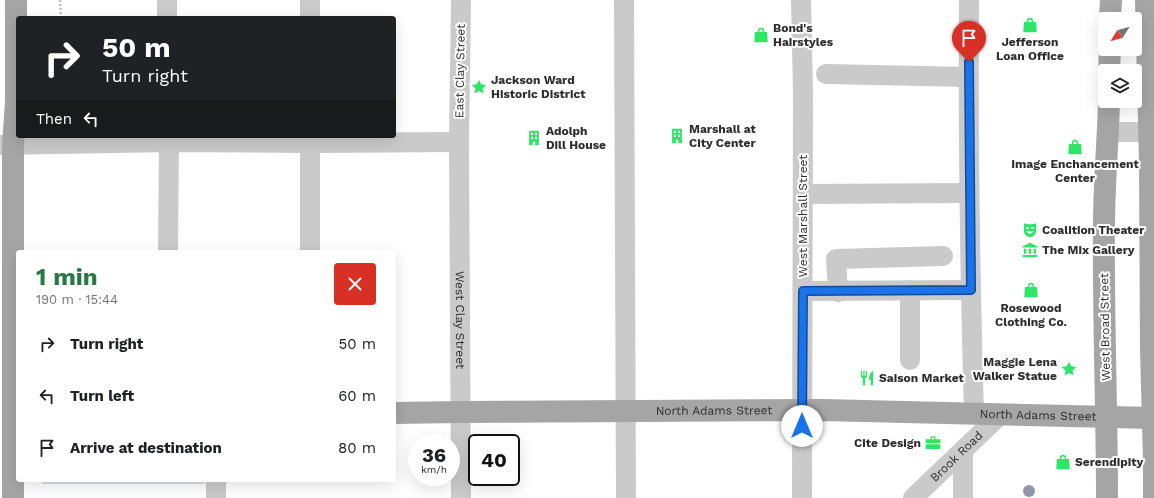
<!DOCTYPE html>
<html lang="en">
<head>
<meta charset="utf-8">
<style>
	:root { --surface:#fff; --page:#f2f2f2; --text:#202124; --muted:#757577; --accent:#267943 }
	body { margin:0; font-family:"Work Sans",sans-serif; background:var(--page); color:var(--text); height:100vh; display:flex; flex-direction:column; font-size:15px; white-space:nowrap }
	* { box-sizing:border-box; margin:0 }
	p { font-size:13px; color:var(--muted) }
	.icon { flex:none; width:22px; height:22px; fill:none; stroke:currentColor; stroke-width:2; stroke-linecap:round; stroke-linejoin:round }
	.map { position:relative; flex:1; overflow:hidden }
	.panel { position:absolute; left:16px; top:250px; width:380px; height:232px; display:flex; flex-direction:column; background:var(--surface); border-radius:4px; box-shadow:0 4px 16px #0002 }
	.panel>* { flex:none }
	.hud { position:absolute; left:16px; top:16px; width:380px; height:122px; border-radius:4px; box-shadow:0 4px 16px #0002; background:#202124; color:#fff; overflow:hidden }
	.needle { width:26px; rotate:233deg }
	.fabs { position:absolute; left:1098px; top:12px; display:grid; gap:8px }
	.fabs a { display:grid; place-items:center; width:44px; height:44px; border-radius:4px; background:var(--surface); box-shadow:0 4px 16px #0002; font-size:20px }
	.speed { position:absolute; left:408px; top:434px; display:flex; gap:8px; font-size:20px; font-weight:700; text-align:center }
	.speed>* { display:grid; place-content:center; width:52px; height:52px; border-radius:50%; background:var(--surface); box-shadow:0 4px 16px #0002; line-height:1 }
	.speed small { font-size:10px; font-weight:400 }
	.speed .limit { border:2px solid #111; border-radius:6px; background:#fff; color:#111 }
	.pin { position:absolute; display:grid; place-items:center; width:34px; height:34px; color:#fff; margin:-41px -17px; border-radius:50% 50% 50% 0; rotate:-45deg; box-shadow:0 0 4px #0007 }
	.pin .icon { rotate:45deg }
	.me { position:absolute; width:44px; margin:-22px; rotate:0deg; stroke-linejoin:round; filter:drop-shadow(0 0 3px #0008) }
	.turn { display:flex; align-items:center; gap:14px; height:84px; padding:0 20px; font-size:18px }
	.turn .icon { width:52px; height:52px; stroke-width:2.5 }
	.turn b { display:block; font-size:28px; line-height:34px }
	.then { display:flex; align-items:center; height:38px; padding:0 20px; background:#0003; gap:8px; font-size:15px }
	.round { display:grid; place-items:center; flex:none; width:42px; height:42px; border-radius:4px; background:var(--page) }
	.overview { display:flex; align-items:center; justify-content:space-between; height:68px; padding:0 20px }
	h1 { font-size:24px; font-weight:700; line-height:30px; color:var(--accent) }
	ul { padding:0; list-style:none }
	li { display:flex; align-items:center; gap:12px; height:52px; padding:0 20px }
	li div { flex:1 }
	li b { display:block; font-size:15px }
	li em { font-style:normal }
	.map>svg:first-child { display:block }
	.green { fill:#daddeb }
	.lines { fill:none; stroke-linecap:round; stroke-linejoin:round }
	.path { stroke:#c1c1c1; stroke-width:2.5; stroke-dasharray:2 2; stroke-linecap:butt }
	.minor { stroke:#cacaca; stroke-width:20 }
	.major { stroke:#a5a5a5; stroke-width:22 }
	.tree { fill:#9395ac }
	.route-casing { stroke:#114b97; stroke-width:10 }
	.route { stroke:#1a73e8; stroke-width:7 }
	.labels { text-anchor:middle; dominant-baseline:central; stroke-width:4; stroke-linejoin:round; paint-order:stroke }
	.poi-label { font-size:12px; font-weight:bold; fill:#2d2d2d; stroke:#fff; text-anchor:start }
	.street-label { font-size:12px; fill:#2d2d2d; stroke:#fff }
</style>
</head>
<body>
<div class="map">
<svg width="1154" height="498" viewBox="0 0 1154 498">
	<rect width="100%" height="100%" fill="#fff"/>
	<path class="green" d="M42 480H205V484H42Z"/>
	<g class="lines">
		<path class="path" d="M60 0 61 18"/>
		<g class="minor">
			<path d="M167 0V18"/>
			<path id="s1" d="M461 0 459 142 461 498"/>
			<path d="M624 0 626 498"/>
			<path d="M801 0 803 92 802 498"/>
			<path d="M969 0C968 138 970 276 974 414"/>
			<path d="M310 18V0"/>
			<path d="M826 74 969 77"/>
			<path d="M1108 132H1154"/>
			<path d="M0 145 168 142 310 143 459 142"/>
			<path d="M803 194 969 193"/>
			<path d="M168 252 169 136"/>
			<path d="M310 252V136"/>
			<path d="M910 290V360"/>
			<path d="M803 291 971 290"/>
			<path d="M838 292 836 259 943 256"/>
			<path d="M963 450V498"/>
			<path d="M216 498V480"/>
			<path id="s2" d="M913 498 1000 415"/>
		</g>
		<g class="major">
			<path d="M1146 0 1150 162 1151 349 1154 460"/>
			<path d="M1110 19 1111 0"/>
			<path d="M1109 71 1110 49"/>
			<path id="s3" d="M394 413 461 412 822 410 1153 418"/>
			<path d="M13 498V145L16 102V0"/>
			<path d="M1107 498C1107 407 1103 316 1104 225 1104 184 1108 142 1109 101"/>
			<path d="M1154 498V460"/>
		</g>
	</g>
	<circle class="tree" cx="1029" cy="491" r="6"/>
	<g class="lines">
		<defs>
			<path id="route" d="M802 426 803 291 971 290 969 62"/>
		</defs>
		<use href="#route" class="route-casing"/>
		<use href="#route" class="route"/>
	</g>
	<defs>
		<symbol id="shop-bare" viewBox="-9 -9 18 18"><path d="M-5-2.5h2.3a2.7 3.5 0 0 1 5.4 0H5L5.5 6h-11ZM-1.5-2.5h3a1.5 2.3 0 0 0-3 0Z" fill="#2ee568" stroke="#fff" stroke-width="2.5" paint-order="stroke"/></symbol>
		<symbol id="sight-bare" viewBox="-9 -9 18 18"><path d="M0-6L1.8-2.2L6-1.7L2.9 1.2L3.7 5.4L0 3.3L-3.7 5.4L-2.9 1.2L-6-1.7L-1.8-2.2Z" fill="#2ee568" stroke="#fff" stroke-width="2.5" paint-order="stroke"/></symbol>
		<symbol id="building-bare" viewBox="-9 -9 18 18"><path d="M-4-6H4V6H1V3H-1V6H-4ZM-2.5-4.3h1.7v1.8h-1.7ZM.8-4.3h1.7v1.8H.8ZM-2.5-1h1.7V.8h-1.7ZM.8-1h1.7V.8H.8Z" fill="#2ee568" stroke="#fff" stroke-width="2.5" paint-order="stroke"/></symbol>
		<symbol id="theatre-bare" viewBox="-9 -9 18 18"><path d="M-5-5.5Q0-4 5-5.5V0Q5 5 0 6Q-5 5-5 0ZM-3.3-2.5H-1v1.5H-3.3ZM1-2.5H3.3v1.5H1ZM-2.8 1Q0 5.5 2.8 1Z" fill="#2ee568" stroke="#fff" stroke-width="2.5" paint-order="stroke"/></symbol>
		<symbol id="museum-bare" viewBox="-9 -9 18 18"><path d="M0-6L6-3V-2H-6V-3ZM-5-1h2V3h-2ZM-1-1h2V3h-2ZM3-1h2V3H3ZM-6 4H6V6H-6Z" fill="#2ee568" stroke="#fff" stroke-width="2.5" paint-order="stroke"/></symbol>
		<symbol id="restaurant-bare" viewBox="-9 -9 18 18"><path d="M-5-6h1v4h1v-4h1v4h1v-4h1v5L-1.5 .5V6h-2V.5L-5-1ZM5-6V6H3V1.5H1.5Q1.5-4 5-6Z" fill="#2ee568" stroke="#fff" stroke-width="2.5" paint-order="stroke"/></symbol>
		<symbol id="office-bare" viewBox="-9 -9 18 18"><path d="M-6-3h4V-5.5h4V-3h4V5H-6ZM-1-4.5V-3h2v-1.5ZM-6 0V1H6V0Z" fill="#2ee568" stroke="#fff" stroke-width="2.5" paint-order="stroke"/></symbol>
	</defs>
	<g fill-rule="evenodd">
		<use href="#shop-bare" x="1019" y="14" width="22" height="22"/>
		<use href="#shop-bare" x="750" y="24" width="22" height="22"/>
		<use href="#sight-bare" x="468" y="76" width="22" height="22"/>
		<use href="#building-bare" x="666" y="125" width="22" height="22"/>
		<use href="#building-bare" x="523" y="127" width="22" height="22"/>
		<use href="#shop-bare" x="1064" y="136" width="22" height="22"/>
		<use href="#theatre-bare" x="1019" y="219" width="22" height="22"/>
		<use href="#museum-bare" x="1019" y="239" width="22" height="22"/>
		<use href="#shop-bare" x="1020" y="279" width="22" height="22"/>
		<use href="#sight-bare" x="1058" y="358" width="22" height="22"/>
		<use href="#restaurant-bare" x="856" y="367" width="22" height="22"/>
		<use href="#office-bare" x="922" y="432" width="22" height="22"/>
		<use href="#shop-bare" x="1052" y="451" width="22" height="22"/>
	</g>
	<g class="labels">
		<g class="poi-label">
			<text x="773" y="28">Bond's<tspan x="773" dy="14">Hairstyles</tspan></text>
			<text x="1030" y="42" text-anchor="middle">Jefferson<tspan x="1030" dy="14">Loan Office</tspan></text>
			<text x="491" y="80">Jackson Ward<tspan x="491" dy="14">Historic District</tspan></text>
			<text x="689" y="129">Marshall at<tspan x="689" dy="14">City Center</tspan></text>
			<text x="546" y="131">Adolph<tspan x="546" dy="14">Dill House</tspan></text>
			<text x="1075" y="164" text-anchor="middle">Image Enchancement<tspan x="1075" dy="14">Center</tspan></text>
			<text x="1042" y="230">Coalition Theater</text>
			<text x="1042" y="250">The Mix Gallery</text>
			<text x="1031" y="308" text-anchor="middle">Rosewood<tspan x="1031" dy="14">Clothing Co.</tspan></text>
			<text x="1057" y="362" text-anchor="end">Maggie Lena<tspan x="1057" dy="14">Walker Statue</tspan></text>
			<text x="879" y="378">Saison Market</text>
			<text x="921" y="443" text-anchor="end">Cite Design</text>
			<text x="1075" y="462">Serendipity</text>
		</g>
		<g class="street-label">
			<text transform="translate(460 71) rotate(-89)">East Clay Street</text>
			<text transform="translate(803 216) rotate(-90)">West Marshall Street</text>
			<text stroke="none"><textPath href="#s1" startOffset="320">West Clay Street</textPath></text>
			<text transform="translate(1105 327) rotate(-91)">West Broad Street</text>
			<text stroke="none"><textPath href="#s3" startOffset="320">North Adams Street</textPath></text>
			<text stroke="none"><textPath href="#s3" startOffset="644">North Adams Street</textPath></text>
			<text stroke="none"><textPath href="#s2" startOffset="60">Brook Road</textPath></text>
		</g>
	</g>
</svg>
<div class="fabs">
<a><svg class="needle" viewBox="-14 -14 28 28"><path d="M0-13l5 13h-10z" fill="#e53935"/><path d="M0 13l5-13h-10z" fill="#757577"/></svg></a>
<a><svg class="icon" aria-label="layers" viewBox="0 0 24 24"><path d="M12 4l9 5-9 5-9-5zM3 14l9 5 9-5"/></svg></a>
</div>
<div class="speed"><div>36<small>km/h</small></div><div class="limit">40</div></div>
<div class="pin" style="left:969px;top:62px;background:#d93025"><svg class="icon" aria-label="arrive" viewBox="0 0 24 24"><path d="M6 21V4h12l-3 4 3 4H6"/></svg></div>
<svg class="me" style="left:802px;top:426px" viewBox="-20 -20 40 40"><circle r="19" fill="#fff"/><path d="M0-13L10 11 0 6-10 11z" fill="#1a73e8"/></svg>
<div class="hud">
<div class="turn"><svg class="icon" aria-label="right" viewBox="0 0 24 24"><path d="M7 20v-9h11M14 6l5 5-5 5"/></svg><div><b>50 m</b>Turn right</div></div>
<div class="then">Then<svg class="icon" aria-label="left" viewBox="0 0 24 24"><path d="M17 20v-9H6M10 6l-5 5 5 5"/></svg></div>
</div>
<section class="panel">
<div class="overview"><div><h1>1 min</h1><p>190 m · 15:44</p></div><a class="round" style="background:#d93025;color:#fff"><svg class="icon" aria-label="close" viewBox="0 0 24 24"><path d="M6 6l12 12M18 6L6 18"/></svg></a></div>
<ul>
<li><svg class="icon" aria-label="right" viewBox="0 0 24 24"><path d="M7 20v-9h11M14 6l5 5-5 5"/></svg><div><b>Turn right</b></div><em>50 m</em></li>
<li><svg class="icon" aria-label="left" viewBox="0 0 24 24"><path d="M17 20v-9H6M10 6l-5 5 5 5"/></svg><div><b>Turn left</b></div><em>60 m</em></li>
<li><svg class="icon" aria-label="arrive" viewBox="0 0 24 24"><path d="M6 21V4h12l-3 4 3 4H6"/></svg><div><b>Arrive at destination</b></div><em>80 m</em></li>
</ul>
</section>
</div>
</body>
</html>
